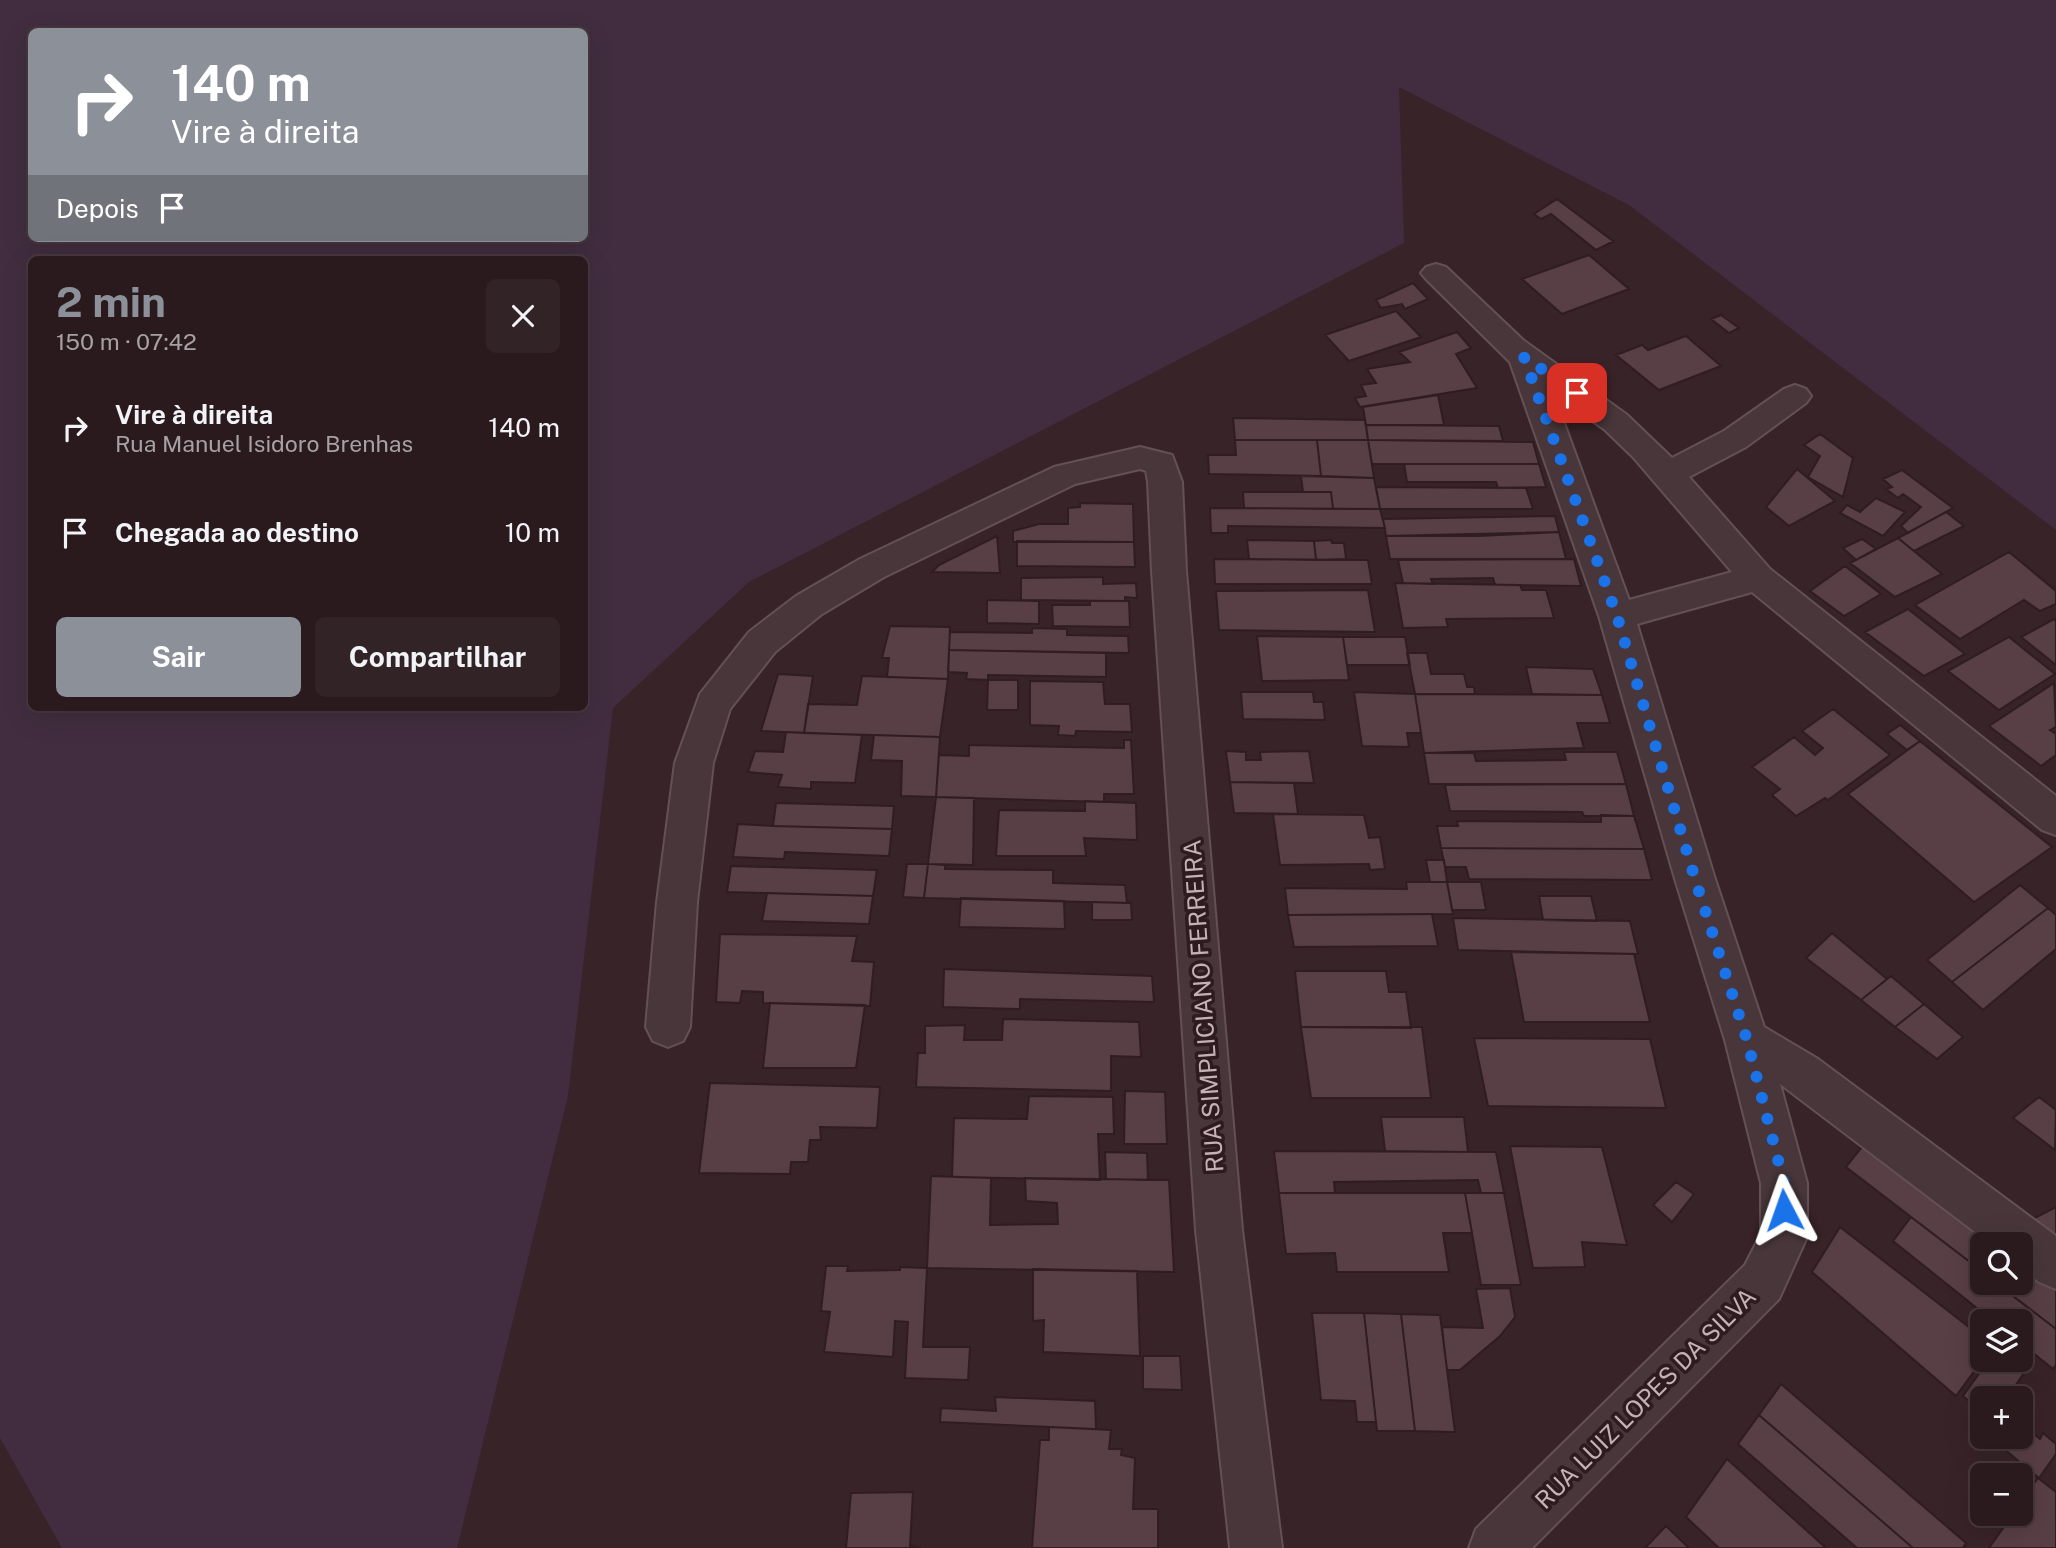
<!DOCTYPE html>
<html lang="pt">
<head>
<meta charset="utf-8">
<style>
	:root { --surface:#2a1a1e; --page:#322327; --text:#f1f3f6; --muted:#a5a1a4; --line:#46383c; --accent:#8c9099 }
	body { margin:0; font-family:"Public Sans",sans-serif; background:var(--page); color:var(--text); height:100vh; display:flex; flex-direction:column; font-size:26px; white-space:nowrap }
	* { box-sizing:border-box; margin:0 }
	p { font-size:23px; color:var(--muted) }
	.icon { flex:none; width:38px; height:38px; fill:none; stroke:currentColor; stroke-width:2; stroke-linecap:round; stroke-linejoin:round }
	.map { position:relative; flex:1; overflow:hidden }
	.side { position:absolute; left:28px; top:256px; width:560px; height:455px; display:flex; flex-direction:column; background:var(--surface); border-radius:10px; box-shadow:0 7px 28px #0002,0 0 0 2px var(--line) }
	.side>* { flex:none }
	.hud { position:absolute; left:28px; top:28px; width:560px; height:214px; border-radius:10px; box-shadow:0 7px 28px #0002,0 0 0 2px var(--line); background:#8c9099; color:#fff; overflow:hidden }
	.tools { position:absolute; left:1970px; top:1232px; display:grid; gap:14px }
	.tools a { display:grid; place-items:center; width:63px; height:63px; border-radius:10px; background:var(--surface); box-shadow:0 7px 28px #0002,0 0 0 2px var(--line); font-size:35px }
	.pin { position:absolute; display:grid; place-items:center; width:60px; height:60px; color:#fff; margin:-30px; border-radius:14px; box-shadow:0 4px 10px #0006 }
	.me { position:absolute; width:77px; margin:-38px; rotate:356deg; stroke-linejoin:round; filter:drop-shadow(0 0 5px #0008) }
	.turn { display:flex; align-items:center; gap:24px; height:147px; padding:0 28px; font-size:32px }
	.turn .icon { width:91px; height:91px; stroke-width:2.5 }
	.turn b { display:block; font-size:49px; line-height:60px }
	.then { display:flex; align-items:center; height:66px; padding:0 28px; background:#0003; gap:14px; font-size:26px }
	.round { display:grid; place-items:center; flex:none; width:74px; height:74px; border-radius:10px; background:var(--page) }
	.headline { display:flex; align-items:center; justify-content:space-between; height:119px; padding:0 28px }
	h1 { font-size:42px; font-weight:700; line-height:52px; color:var(--accent) }
	.cta { display:flex; gap:14px; margin-top:auto; padding:14px 28px }
	.cta a { flex:1; height:80px; border-radius:10px; background:var(--accent); color:#fff; font-size:28px; font-weight:700; line-height:80px; text-align:center }
	.cta a+a { background:var(--page); color:var(--text) }
	ul { padding:0; list-style:none }
	li { display:flex; align-items:center; gap:21px; height:105px; padding:0 28px }
	li div { flex:1 }
	li b { display:block; font-size:26px }
	li em { font-style:normal }
	.map>svg:first-child { display:block }
	.green { fill:#412d3f; fill-rule:evenodd }
	.building { fill:#583f45; stroke:#2f1d22; stroke-width:2 }
	.lines { fill:none; stroke-linecap:round; stroke-linejoin:round }
	.minor-casing { stroke:#635155; stroke-width:4 }
	.minor { fill:#48363a; fill-rule:evenodd }
	.route { stroke:#1a73e8; stroke-width:12; stroke-dasharray:0 21.6 }
	.labels { text-anchor:middle; dominant-baseline:central; stroke-width:7; stroke-linejoin:round; paint-order:stroke }
	.street-label { font-size:24px; fill:#c5b1b5; stroke:#2d1b20 }
</style>
</head>
<body>
<div class="map">
<svg width="2056" height="1548" viewBox="0 0 2056 1548">
	<rect width="100%" height="100%" fill="#382328"/>
	<path class="green" d="M0 0H2056V530L1629 205 1399 87 1404 243 749 582 613 708 568 1096 457 1548H62L0 1438ZM32 32H584V238H32ZM32 259H584V707H32Z"/>
	<path class="building" d="M1557 199 1613 241H1614L1596 250 1551 214 1541 219 1534 214Z
		M1589 255 1629 289 1562 314 1522 279Z
		M1413 283 1428 299 1405 309 1402 304 1381 308 1376 300Z
		M1396 311 1421 337 1349 361 1325 335Z
		M1721 315 1739 328 1729 333 1711 319Z
		M1457 332 1471 348 1456 354 1477 388 1360 407 1355 398 1366 396 1361 385 1376 383 1367 369 1410 362 1399 352Z
		M1686 336 1721 366 1659 390 1616 355 1642 345 1648 350Z
		M1438 395 1444 425H1366L1363 407Z
		M1233 418 1365 420 1368 440H1235Z
		M1366 425 1499 426 1503 441 1368 440Z
		M1820 434 1853 458 1843 497 1808 477 1820 456 1804 445Z
		M1235 440H1317L1321 476 1209 474 1208 455H1236Z
		M1317 440H1368L1374 478 1321 476Z
		M1368 440 1533 442 1539 464H1372Z
		M1404 464H1539L1546 487 1498 488 1496 482H1407Z
		M1797 469 1835 501 1789 526 1766 507Z
		M1902 470 1953 508 1908 533 1901 526 1921 507 1903 494 1898 498 1886 489 1892 487 1883 479Z
		M1301 476 1374 478 1380 509H1333L1331 492H1303Z
		M1376 487 1526 488 1533 509H1380Z
		M1243 492H1331L1333 509 1244 508Z
		M1876 498 1905 512 1883 536 1840 513 1847 505 1860 512Z
		M1080 503 1133 504 1134 542H1013V531L1039 524H1068V508L1080 507Z
		M1210 508 1380 509 1385 528 1228 526V533H1211Z
		M1946 512 1964 526 1914 551 1898 538Z
		M1555 516 1559 532 1478 536H1386L1383 519Z
		M1559 532 1566 559H1390L1386 536Z
		M997 536 1000 573 932 572 939 565Z
		M1898 538 1942 574 1895 597 1850 563Z
		M1862 539 1876 549 1856 560 1843 548Z
		M1247 540 1314 541 1316 560 1249 559Z
		M1331 540 1332 543H1344L1346 559 1316 560 1314 541Z
		M1017 541 1134 542 1135 567 1017 566Z
		M2009 552 2056 591V604L2040 611 2024 600 1960 639 1915 605Z
		M1214 559 1368 560 1372 584H1215Z
		M1574 559 1581 586 1495 585 1493 578 1431 579 1433 584 1403 583 1398 560Z
		M1845 566 1881 594 1844 616 1810 591Z
		M1103 577V584L1136 583 1137 598 1125 597V601L1021 600V578Z
		M1395 583 1520 585 1522 590H1546L1554 618 1446 619 1448 627 1403 628Z
		M1368 590 1375 632 1219 630 1216 591Z
		M987 600 1039 601V624L987 623Z
		M1090 601H1129L1130 627 1053 626 1052 605H1090Z
		M1908 609 1965 654 1924 676 1865 632Z
		M2054 619 2056 621V665L2021 637Z
		M890 626 950 627 948 679 887 677 889 658H882Z
		M1032 628 1067 629V635L1128 636 1129 653 949 650 950 632 1032 633Z
		M1257 636 1343 637 1349 680 1262 681Z
		M1343 637H1405L1410 665H1347Z
		M2009 637 2055 674 1999 710 1948 671Z
		M949 650 1106 653V677L988 675V680L966 679 967 673 948 672Z
		M1407 653H1427L1431 674H1464L1467 687H1474L1475 694H1415Z
		M1526 667 1593 669 1602 695 1532 694Z
		M778 674 813 676 804 733 761 731Z
		M862 676 948 679 940 737 804 733 808 704 857 705Z
		M988 680H1018V710H987Z
		M1030 681 1103 682 1105 704H1130L1132 732 1076 731 1075 736 1058 735 1059 726 1030 725Z
		M2054 683 2056 727 2050 730 2056 734V755L2041 766 1989 726Z
		M1241 692H1313L1314 702H1323L1325 720 1243 719Z
		M1354 692 1415 694 1421 733H1407L1409 747 1362 746Z
		M1415 694 1602 695 1610 723H1577L1584 748 1424 753Z
		M1833 709 1890 755 1828 800 1825 798 1796 816 1772 795 1780 789 1752 767 1794 737 1815 755 1823 748 1802 731Z
		M1900 725 1920 741 1907 750 1887 734Z
		M786 732 862 735 855 783 811 782V789L778 787 782 775 748 772 755 751 783 752Z
		M874 735 940 737 936 797 901 796 902 761 871 760Z
		M1124 740H1131L1134 794H1104V802L936 797 939 755 969 756V745L1124 748Z
		M1920 741 2052 847 1974 902 1848 794Z
		M1226 751 1246 752V760H1261L1260 752 1309 751 1314 783 1230 782Z
		M1564 752H1617L1626 784H1429L1424 753H1474L1476 761 1566 760Z
		M1230 782 1294 783 1298 814 1234 813Z
		M1626 784 1634 816H1584L1582 812 1450 811 1445 785Z
		M936 797 974 798 973 865 928 864Z
		M1085 801 1136 803 1137 840 1084 838 1086 856H996L999 810 1085 811Z
		M776 803 894 806 892 829 773 826Z
		M1273 814 1364 815 1369 838 1380 837 1385 869 1370 870 1369 864 1280 865Z
		M1601 815 1634 816 1644 849 1441 848 1437 826H1458L1457 821 1601 822Z
		M738 824 773 826 892 829 889 856 785 852 784 859 733 857Z
		M1441 848 1644 849 1652 880 1469 879 1466 867H1445Z
		M1426 860H1444L1447 882H1430Z
		M907 864H928L924 898 903 897Z
		M928 864 945 865V869L1053 870V883L1125 885 1127 903 924 898Z
		M731 866 877 870 873 896 727 892Z
		M1406 882H1447L1453 914 1288 915 1285 888 1407 889Z
		M1447 882H1481L1486 910H1452Z
		M2020 885 2048 908 1952 982 1927 960Z
		M767 893 873 896 869 924 762 921Z
		M1539 896H1591L1597 921 1543 920Z
		M961 898 1064 901 1065 929 959 927Z
		M1092 902 1131 903 1132 920H1092Z
		M2048 908 2056 915V949L1983 1010 1952 982Z
		M1432 914 1438 946 1294 947 1288 915Z
		M1453 918 1630 921 1638 954 1458 950Z
		M1832 933 1887 979 1861 1000 1806 958Z
		M720 934 857 936 852 961 874 962 870 1006 763 1003V992L742 991 740 1003 716 1002Z
		M1511 952 1634 954 1650 1022H1524Z
		M944 969 1152 976 1154 1002 1020 999V1009L943 1007Z
		M1295 971H1386L1389 992H1406L1411 1028 1301 1027Z
		M1891 976 1924 1004 1895 1027 1861 1000Z
		M770 1003 865 1005 856 1068H763Z
		M1924 1004 1963 1037 1937 1059 1895 1027Z
		M1003 1019 1139 1022 1141 1057 1111 1056V1091L916 1087 918 1053H925V1026L965 1025 964 1040H1002Z
		M1301 1027H1422L1431 1098H1311Z
		M1474 1038 1650 1039 1666 1108 1488 1106Z
		M710 1083 880 1087 877 1128 820 1127 821 1140H810L808 1162H791L790 1174 699 1173Z
		M1125 1091 1165 1092 1167 1144H1124Z
		M1029 1096 1113 1097 1114 1134H1098L1100 1180 952 1177 954 1118 1027 1119Z
		M2039 1097 2056 1110 2055 1150 2013 1118Z
		M1381 1117H1464L1468 1152 1385 1151Z
		M1866 1142 1998 1244H1983V1272L1846 1167Z
		M1510 1146 1602 1147 1627 1245 1582 1242 1585 1267 1533 1268Z
		M1274 1151 1496 1152 1504 1193H1481L1478 1180 1334 1182 1335 1193H1279Z
		M1105 1152 1147 1153 1148 1180 1106 1179Z
		M931 1176 991 1178 990 1225 1058 1224 1057 1203 1026 1201 1025 1178 1169 1180 1174 1272 927 1268Z
		M1676 1182 1694 1194 1672 1222 1653 1205Z
		M1279 1193H1465L1472 1233H1443L1449 1272H1337L1335 1253 1286 1254Z
		M1465 1193H1504L1521 1285H1481Z
		M2056 1207V1239L2031 1220Z
		M1911 1217 1983 1272V1283H1996L2056 1329V1365L2053 1369 2021 1343V1321H1993L1893 1241Z
		M1840 1227 1983 1338V1359L1956 1396 1812 1272Z
		M2021 1262 2056 1288V1329L1996 1283H2021Z
		M826 1266H848L847 1271 900 1270V1267L927 1268 923 1347H970L968 1380 905 1378 908 1322 895 1321 893 1357 824 1352 830 1312 821 1311Z
		M1033 1269 1137 1271 1140 1356 1043 1352 1044 1320 1033 1321Z
		M1510 1288 1515 1317 1500 1336 1460 1370H1447L1442 1327 1483 1328 1476 1289Z
		M1312 1313H1364L1376 1422H1357L1355 1401 1321 1400Z
		M1364 1313 1401 1314 1415 1431H1377Z
		M1401 1314 1440 1315 1455 1432 1415 1431Z
		M1143 1356H1180L1182 1390 1143 1389Z
		M1989 1360H2008L2024 1373 2007 1398H1983V1412L1963 1396Z
		M1781 1384 1966 1543 1963 1548H1913L1759 1415Z
		M995 1397 1095 1401 1096 1429 940 1422 941 1408 996 1411Z
		M1759 1415 1913 1548H1857L1738 1444Z
		M2021 1424 2040 1439 2043 1433 2056 1444V1454L2039 1478 1998 1444 2002 1437H2021Z
		M1049 1427 1111 1430 1109 1449H1122L1121 1455 1135 1458 1133 1509H1158V1548H1032L1040 1440H1049Z
		M1727 1459 1826 1548H1719L1686 1517Z
		M2038 1478 2056 1492V1548H1989L2013 1514H2021V1502Z
		M913 1492 910 1546 921 1548H846L851 1493Z
		M1666 1526 1689 1548H1645Z"/>
	<g class="lines">
		<defs>
			<path id="minor" d="M1436 264 1446 267 1523 340 1626 414 1672 458 1724 431 1784 389 1795 385 1806 389 1811 396 1806 403 1746 447 1689 477 1770 569 2056 796V835L2042 830 1752 592 1637 624 1715 879 1764 1027 1818 1059 2056 1236V1289L2039 1282 2021 1268V1244H1991L1780 1084 1807 1183V1237L1779 1299 1532 1548H1469L1476 1529 1745 1265 1761 1234V1183L1725 1040 1675 879 1599 616 1510 362 1426 279 1421 273 1426 267ZM1553 393 1604 429 1633 457 1732 572 1629 600Z
				M1140 447 1172 455 1182 482 1186 571 1242 1230 1282 1548H1230L1196 1230 1152 571 1148 482 1146 471 1140 469 1075 484 884 577 822 614 775 652 730 709 713 763 697 902 690 1027 683 1041 668 1047 653 1041 646 1027 657 902 675 763 700 694 749 632 796 596 860 559 1054 467Z"/>
		</defs>
		<use href="#minor" class="minor-casing"/>
		<use href="#minor" class="minor"/>
	</g>
	<g class="lines">
		<path class="route" d="M1577 393 1524 357 1617 616 1695 879 1747 1040 1784 1183V1210"/>
	</g>
	<g class="labels">
		<g class="street-label">
			<text transform="translate(1203 1006) rotate(-94)">RUA SIMPLICIANO FERREIRA</text>
			<text transform="translate(1645 1398) rotate(-45)">RUA LUIZ LOPES DA SILVA</text>
		</g>
	</g>
</svg>
<div class="tools">
<a><svg class="icon" aria-label="search" viewBox="0 0 24 24"><circle cx="10" cy="10" r="6"/><path d="M15 15l6 6"/></svg></a>
<a><svg class="icon" aria-label="layers" viewBox="0 0 24 24"><path d="M12 4l9 5-9 5-9-5zM3 14l9 5 9-5"/></svg></a>
<a>+</a>
<a>−</a>
</div>
<div class="pin" style="left:1577px;top:393px;background:#d93025"><svg class="icon" aria-label="arrive" viewBox="0 0 24 24"><path d="M6 21V4h12l-3 4 3 4H6"/></svg></div>
<svg class="me" style="left:1784px;top:1210px" viewBox="-20 -20 40 40"><path d="M0-17L14 15 0 8-14 15z" fill="#1a73e8" stroke="#fff" stroke-width="4"/></svg>
<div class="hud">
<div class="turn"><svg class="icon" aria-label="right" viewBox="0 0 24 24"><path d="M7 20v-9h11M14 6l5 5-5 5"/></svg><div><b>140 m</b>Vire à direita</div></div>
<div class="then">Depois<svg class="icon" aria-label="arrive" viewBox="0 0 24 24"><path d="M6 21V4h12l-3 4 3 4H6"/></svg></div>
</div>
<section class="side">
<div class="headline"><div><h1>2 min</h1><p>150 m · 07:42</p></div><a class="round"><svg class="icon" aria-label="close" viewBox="0 0 24 24"><path d="M6 6l12 12M18 6L6 18"/></svg></a></div>
<ul>
<li><svg class="icon" aria-label="right" viewBox="0 0 24 24"><path d="M7 20v-9h11M14 6l5 5-5 5"/></svg><div><b>Vire à direita</b><p>Rua Manuel Isidoro Brenhas</p></div><em>140 m</em></li>
<li><svg class="icon" aria-label="arrive" viewBox="0 0 24 24"><path d="M6 21V4h12l-3 4 3 4H6"/></svg><div><b>Chegada ao destino</b></div><em>10 m</em></li>
</ul>
<div class="cta"><a>Sair</a><a>Compartilhar</a></div>
</section>
</div>
</body>
</html>
